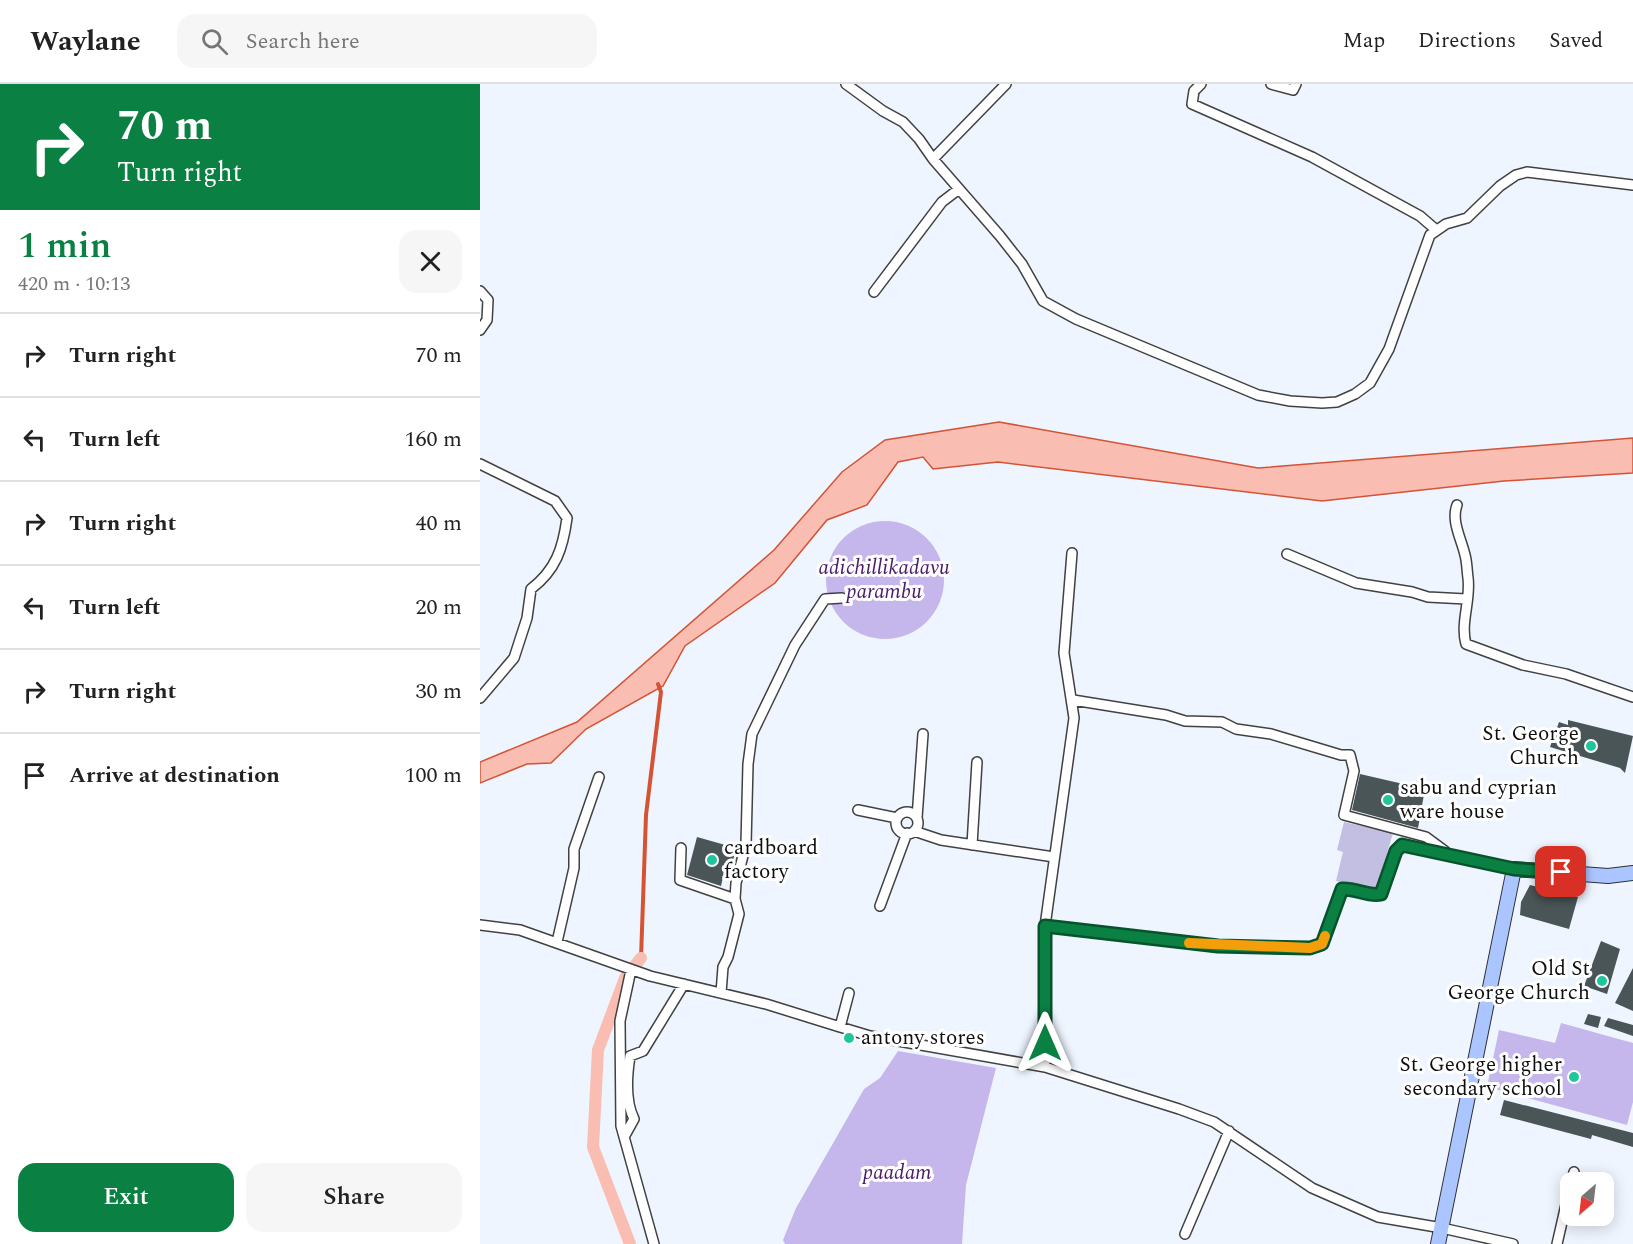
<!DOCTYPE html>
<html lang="en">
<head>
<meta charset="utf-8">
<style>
	:root { --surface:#fff; --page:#f6f6f6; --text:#222; --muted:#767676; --line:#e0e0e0; --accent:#0b8043 }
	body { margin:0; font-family:Spectral,serif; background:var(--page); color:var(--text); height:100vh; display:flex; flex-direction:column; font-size:22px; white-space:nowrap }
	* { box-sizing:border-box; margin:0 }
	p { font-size:20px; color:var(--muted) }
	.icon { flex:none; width:33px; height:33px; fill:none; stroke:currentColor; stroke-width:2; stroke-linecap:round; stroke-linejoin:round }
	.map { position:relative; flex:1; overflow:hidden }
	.drawer { display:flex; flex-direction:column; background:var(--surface); width:480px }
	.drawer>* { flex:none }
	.guide { background:#0b8043; color:#fff; overflow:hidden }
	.needle { width:39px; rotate:208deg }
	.buttons { position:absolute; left:1080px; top:1088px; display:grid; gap:12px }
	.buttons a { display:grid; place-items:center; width:54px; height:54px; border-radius:12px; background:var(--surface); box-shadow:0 3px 15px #0003; font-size:30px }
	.pin { position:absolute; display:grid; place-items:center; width:51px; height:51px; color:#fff; margin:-26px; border-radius:12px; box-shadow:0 3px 9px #0006 }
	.me { position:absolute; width:66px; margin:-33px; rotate:0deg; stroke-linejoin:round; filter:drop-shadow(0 0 4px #0008) }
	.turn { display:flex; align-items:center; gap:21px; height:126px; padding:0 18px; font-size:27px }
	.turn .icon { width:78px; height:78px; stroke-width:2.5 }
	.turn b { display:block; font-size:42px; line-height:51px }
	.round { display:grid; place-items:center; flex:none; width:63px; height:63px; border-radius:18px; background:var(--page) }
	.overview { display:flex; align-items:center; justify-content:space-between; height:102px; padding:0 18px }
	h1 { font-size:36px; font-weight:600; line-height:45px; color:var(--accent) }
	.cta { display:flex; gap:12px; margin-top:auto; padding:12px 18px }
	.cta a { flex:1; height:69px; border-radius:18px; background:var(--accent); color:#fff; font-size:24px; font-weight:600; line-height:69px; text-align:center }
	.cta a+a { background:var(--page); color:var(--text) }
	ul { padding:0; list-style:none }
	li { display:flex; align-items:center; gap:18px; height:84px; padding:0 18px; border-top:2px solid var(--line) }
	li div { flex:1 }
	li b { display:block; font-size:22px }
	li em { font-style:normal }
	header { display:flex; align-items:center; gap:36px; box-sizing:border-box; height:84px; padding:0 30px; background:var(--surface); border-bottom:2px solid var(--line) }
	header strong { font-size:28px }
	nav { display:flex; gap:33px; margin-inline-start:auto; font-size:21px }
	.search { width:420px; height:54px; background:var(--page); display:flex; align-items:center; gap:15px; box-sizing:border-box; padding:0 21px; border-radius:18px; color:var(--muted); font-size:22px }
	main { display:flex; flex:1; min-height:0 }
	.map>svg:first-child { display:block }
	.green { fill:#c5b6ec }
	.cemetery { fill:#c3bfe2 }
	.water { fill:#f9bdb1; stroke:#d45334; stroke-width:1.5 }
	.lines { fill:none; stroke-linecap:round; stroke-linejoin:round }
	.stream { stroke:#d45334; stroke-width:4 }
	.canal { stroke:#f9bdb1; stroke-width:12 }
	.building { fill:#4a5557 }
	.minor-casing { stroke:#414141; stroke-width:12 }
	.secondary-casing { stroke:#303030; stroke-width:16 }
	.minor { stroke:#fff; stroke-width:9 }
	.secondary { stroke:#aac5ff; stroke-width:14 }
	.route-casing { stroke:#07532c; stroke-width:15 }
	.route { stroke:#0b8043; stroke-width:10 }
	.slow { stroke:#f59e0b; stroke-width:10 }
	.poi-dot { fill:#1fc59b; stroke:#fff; stroke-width:2 }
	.labels { text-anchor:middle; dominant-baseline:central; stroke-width:6; stroke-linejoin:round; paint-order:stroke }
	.park-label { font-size:21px; font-style:italic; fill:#491b69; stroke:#fff }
	.poi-label { font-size:21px; fill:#0e0e0e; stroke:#fff; text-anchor:end }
</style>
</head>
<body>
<header>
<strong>Waylane</strong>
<div class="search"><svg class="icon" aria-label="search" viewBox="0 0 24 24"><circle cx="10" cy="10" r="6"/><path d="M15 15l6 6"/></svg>Search here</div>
<nav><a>Map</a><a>Directions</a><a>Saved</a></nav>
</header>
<main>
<section class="drawer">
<div class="guide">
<div class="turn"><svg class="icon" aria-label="right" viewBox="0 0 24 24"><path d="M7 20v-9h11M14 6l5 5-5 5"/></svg><div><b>70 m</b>Turn right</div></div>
</div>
<div class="overview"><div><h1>1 min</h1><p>420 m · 10:13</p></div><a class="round"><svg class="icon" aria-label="close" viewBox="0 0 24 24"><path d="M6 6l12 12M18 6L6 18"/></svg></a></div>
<ul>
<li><svg class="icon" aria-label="right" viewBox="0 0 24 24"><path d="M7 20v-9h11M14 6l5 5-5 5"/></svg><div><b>Turn right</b></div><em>70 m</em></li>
<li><svg class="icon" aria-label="left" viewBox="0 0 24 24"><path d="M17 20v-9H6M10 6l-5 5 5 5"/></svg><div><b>Turn left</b></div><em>160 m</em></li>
<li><svg class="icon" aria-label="right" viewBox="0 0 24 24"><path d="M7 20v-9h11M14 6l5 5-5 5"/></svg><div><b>Turn right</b></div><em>40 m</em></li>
<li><svg class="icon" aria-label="left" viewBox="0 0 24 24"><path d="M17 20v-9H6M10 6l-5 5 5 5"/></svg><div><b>Turn left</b></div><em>20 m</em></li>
<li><svg class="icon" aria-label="right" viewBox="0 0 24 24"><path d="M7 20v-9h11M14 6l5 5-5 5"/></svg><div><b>Turn right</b></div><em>30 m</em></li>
<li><svg class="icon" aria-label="arrive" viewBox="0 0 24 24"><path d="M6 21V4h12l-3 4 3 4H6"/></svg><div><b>Arrive at destination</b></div><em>100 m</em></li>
</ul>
<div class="cta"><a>Exit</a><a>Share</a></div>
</section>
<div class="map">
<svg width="1153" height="1160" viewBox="0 0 1153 1160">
	<rect width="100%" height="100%" fill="#eff5ff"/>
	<path class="green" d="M346 496a59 59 0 1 1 118 0a59 59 0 1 1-118 0Z
		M1081 939 1153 959V1018L1147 1041 1007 1003 1019 946 1075 959Z
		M418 967 516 984 486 1101 482 1160H305L303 1156 316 1124 384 1005 400 994Z"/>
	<path class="cemetery" d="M864 738 913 749 896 806 856 797 863 768 857 766Z"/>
	<path class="water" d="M519 338 778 384 1153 354V389L1024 397 842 417 518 378 453 385 443 373 418 378 387 421 347 436 295 499 205 562 183 602 106 645 71 679 47 680 0 699V678L97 638 294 466 362 388 405 356Z"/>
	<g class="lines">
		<path class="stream" d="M161 874 166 731 181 608 178 600"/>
		<path class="canal" d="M150 1160 113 1063 118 966 145 894 161 874"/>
	</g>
	<path class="building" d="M1088 636 1153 652 1145 689 1140 684 1070 663 1079 638 1088 641Z
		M880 690 945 705 938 744 872 726Z
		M217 753 256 764 250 789H244L241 802 207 791Z
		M1050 801 1098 813 1089 845 1040 831 1041 818Z
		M1121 857 1140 865 1127 910 1104 902Z
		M1153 884V927L1135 919Z
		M1108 930 1121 933 1118 944 1104 940Z
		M1128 934 1153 941V952L1124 942Z
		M1024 1016 1153 1049V1063L1112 1051 1111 1055 1020 1031Z"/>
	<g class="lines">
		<defs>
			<path id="minor" d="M366 0 403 27 423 38 439 55 453 75 520 152 542 180 563 217 596 235 778 311 810 317 842 319 857 318 875 310 890 299 909 265 950 151 966 140 987 134 1020 102 1036 91 1047 88 1153 101
				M721 0 714 7 712 20 832 73 940 132 955 145
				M791 0 813 6 816 0
				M453 75 526 0
				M0 207 8 216 7 236 0 246
				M394 208 462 118 479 105
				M0 380 75 417 87 434C83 464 76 486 51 505L47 534 34 574 0 614
				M977 421C971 437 981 454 985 471 987 478 987 487 988 494 991 516 980 539 986 560L1043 581 1086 590 1153 613
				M807 470 876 499 932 508 948 513 986 515
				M593 616 686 631 705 637 742 638 756 645 791 650 861 671H870L874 687 864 731 946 753 965 767
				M378 726 417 734
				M416 739a11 11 0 1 1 22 0a11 11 0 1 1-22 0Z
				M437 734 443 650
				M434 747 461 756 574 773
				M492 761 497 678
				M201 764 200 796 255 815
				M400 822 427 749
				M0 841 40 846 170 892 286 920 360 943
				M565 842 738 862 830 864 841 860 862 805C876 804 888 813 901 810L916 767 922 761 1034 785
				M77 858 94 784V765L119 693
				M151 886 140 937 141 1042 174 1160
				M241 909 243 883 248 873 259 830 255 815 256 799 266 760 268 680 272 650 315 561 345 515 362 514
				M369 909 360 943 390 952 565 983 699 1025 734 1038 832 1104 898 1133 962 1144 1033 1160
				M565 983V842L594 634 584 569 592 469
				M144 1053 154 1035C145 1017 147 991 150 972L163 967 204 900
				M1092 1098 1094 1088
				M705 1150 749 1047
				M1077 1160 1090 1103"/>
			<path id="secondary" d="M958 1160 1034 785 1128 792 1153 789"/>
		</defs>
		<use href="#minor" class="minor-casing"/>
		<use href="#secondary" class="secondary-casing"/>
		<use href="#minor" class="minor"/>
		<use href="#secondary" class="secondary"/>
	</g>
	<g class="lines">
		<defs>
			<path id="route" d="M565 959V842L738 862 830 864 842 860 862 805C876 804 888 813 901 810L916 767 922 761 1034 785 1081 788"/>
		</defs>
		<use href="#route" class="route-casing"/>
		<use href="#route" class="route"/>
		<path class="slow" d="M709 859 830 864 842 860 845 852"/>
	</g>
	<g class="poi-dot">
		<circle cx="1111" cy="662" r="6"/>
		<circle cx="908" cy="716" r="6"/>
		<circle cx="232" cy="776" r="6"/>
		<circle cx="1122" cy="897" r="6"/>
		<circle cx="369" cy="954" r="6"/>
		<circle cx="1094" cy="993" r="6"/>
	</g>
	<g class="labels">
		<g class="park-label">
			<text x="404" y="484">adichillikadavu<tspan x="404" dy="24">parambu</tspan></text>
			<text x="417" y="1089">paadam</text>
		</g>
		<g class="poi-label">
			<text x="1099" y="650">St. George<tspan x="1099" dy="24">Church</tspan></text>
			<text x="920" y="704" text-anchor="start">sabu and cyprian<tspan x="920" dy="24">ware house</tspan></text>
			<text x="244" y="764" text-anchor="start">cardboard<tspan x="244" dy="24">factory</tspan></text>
			<text x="1110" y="885">Old St<tspan x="1110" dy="24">George Church</tspan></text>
			<text x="381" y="954" text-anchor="start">antony stores</text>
			<text x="1082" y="981">St. George higher<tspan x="1082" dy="24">secondary school</tspan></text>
		</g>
	</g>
</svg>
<div class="buttons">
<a><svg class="needle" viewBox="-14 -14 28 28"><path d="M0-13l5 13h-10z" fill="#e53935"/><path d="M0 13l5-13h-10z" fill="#767676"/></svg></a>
</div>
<div class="pin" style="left:1081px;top:788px;background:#d93025"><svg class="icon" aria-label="arrive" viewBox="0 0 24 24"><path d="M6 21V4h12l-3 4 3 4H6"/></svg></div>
<svg class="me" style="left:565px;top:959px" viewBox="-20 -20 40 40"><path d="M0-17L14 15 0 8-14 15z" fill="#0b8043" stroke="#fff" stroke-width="4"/></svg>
</div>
</main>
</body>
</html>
